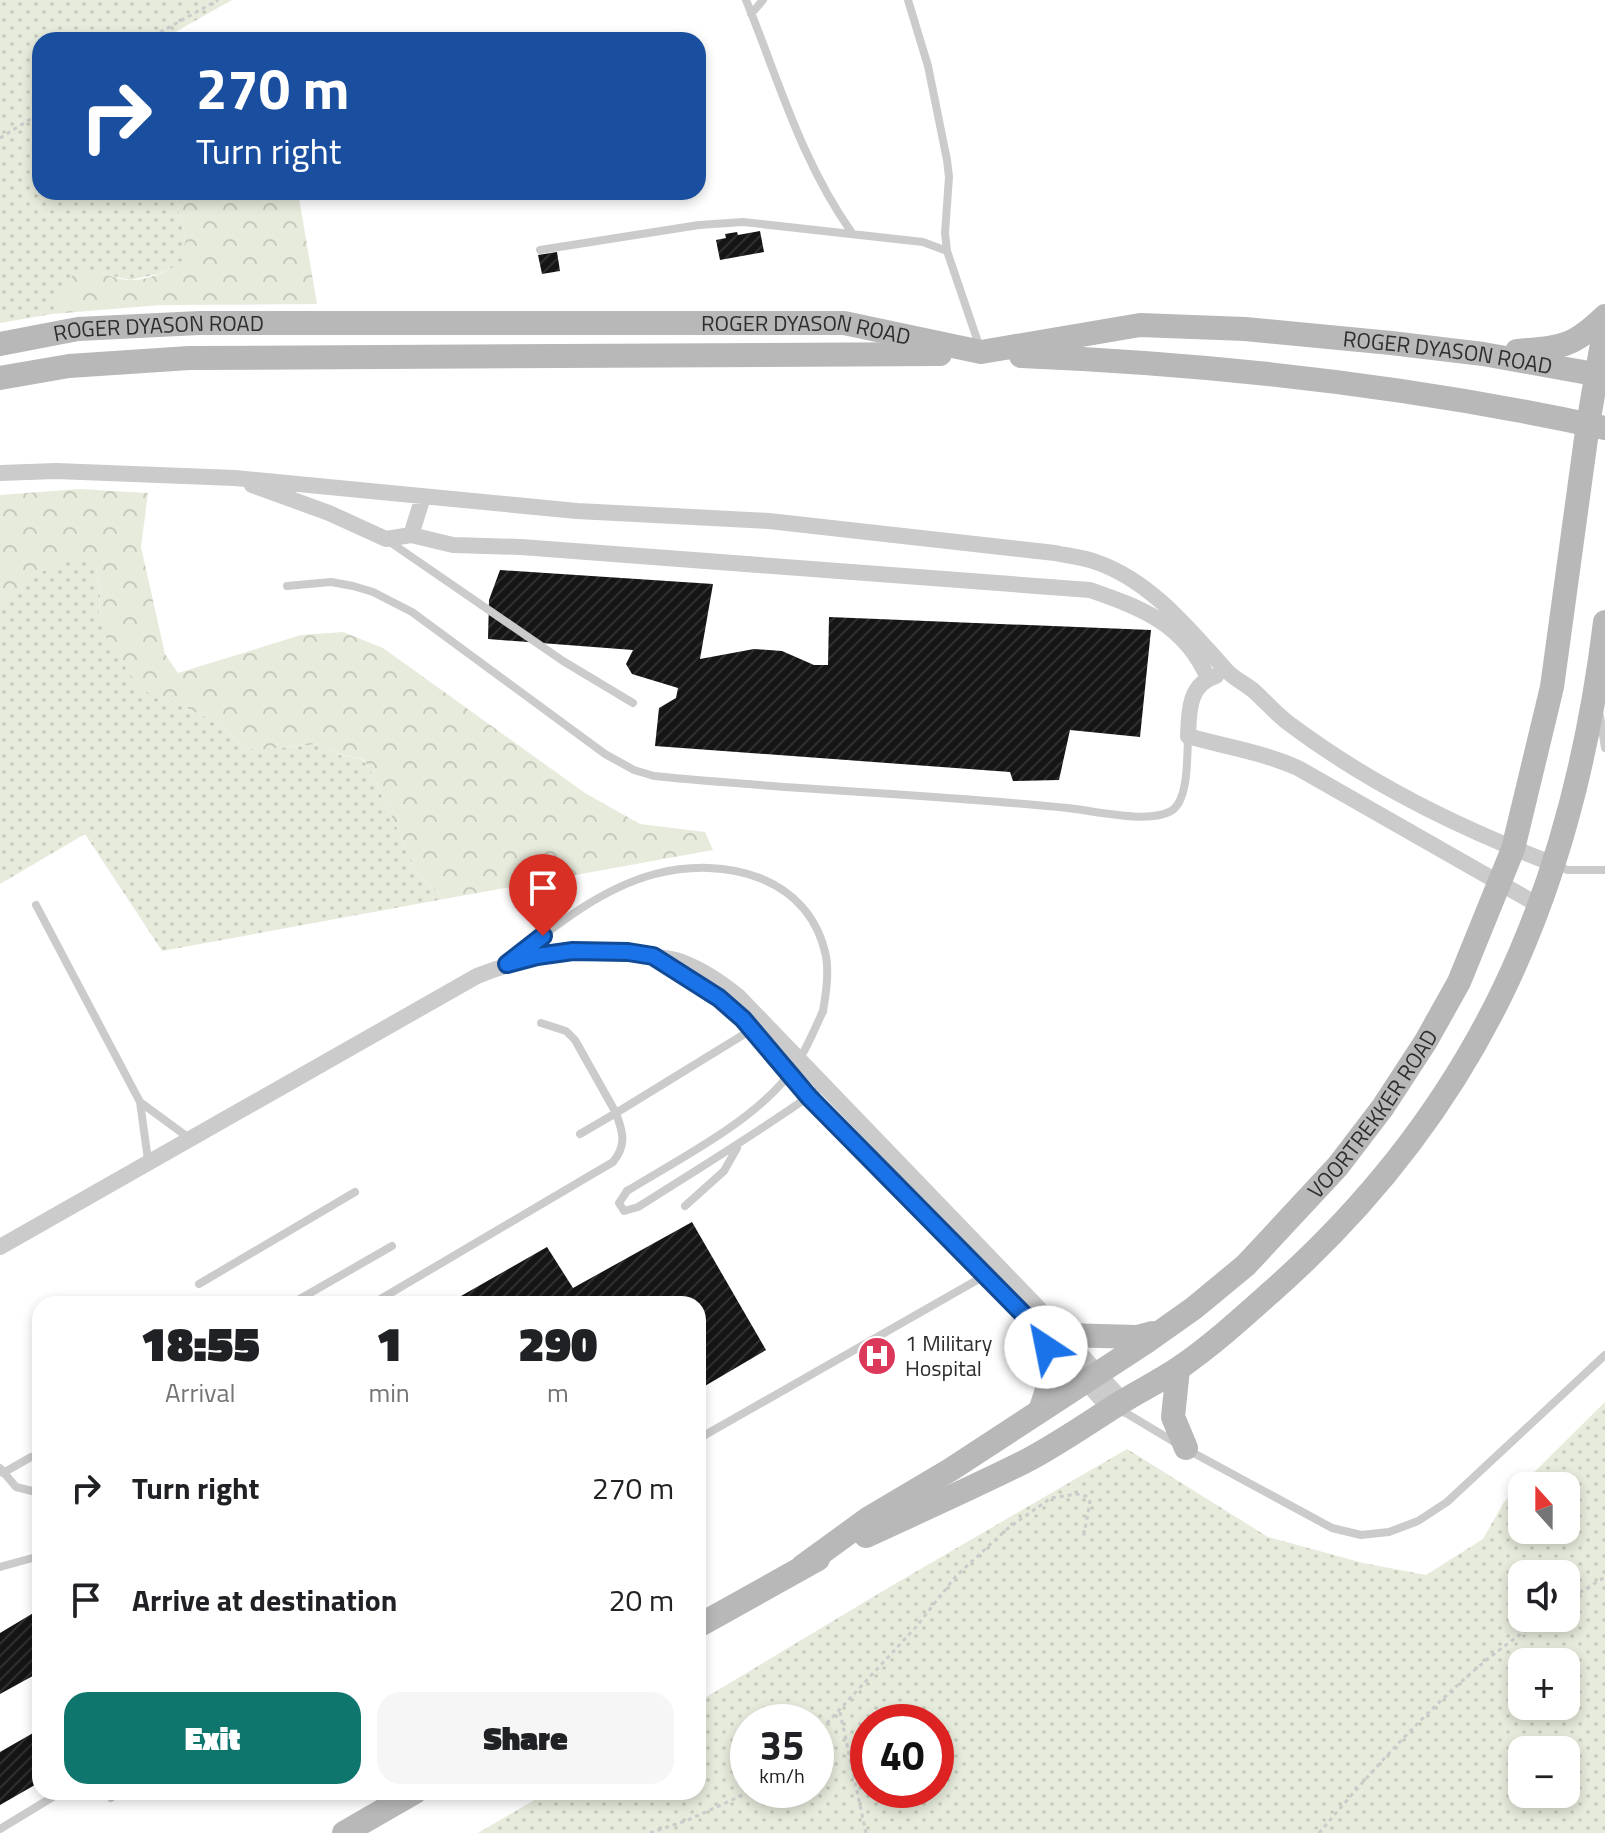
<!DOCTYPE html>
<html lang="en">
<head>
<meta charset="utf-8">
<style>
	:root { --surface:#fff; --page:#f6f6f6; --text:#202124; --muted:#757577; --accent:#0f766e }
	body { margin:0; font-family:"Titillium Web",sans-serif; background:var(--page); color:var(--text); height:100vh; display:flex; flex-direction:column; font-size:30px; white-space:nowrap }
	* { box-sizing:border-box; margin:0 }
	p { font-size:26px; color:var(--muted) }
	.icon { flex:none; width:44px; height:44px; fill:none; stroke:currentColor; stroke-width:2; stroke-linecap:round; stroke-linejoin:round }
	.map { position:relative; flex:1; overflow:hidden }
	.sheet { position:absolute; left:32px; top:1296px; width:674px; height:504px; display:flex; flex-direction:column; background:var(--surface); border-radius:24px; box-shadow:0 4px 12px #0003 }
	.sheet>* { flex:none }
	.banner { position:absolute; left:32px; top:32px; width:674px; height:168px; border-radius:24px; box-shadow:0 4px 12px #0003; background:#1a4fa0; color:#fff; overflow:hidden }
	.needle { width:52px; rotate:339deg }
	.fabs { position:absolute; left:1508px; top:1472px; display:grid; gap:16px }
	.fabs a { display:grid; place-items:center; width:72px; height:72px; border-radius:16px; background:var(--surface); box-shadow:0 4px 12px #0003; font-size:40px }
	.speed { position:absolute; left:730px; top:1704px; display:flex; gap:16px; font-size:40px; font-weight:700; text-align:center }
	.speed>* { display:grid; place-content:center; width:104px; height:104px; border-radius:50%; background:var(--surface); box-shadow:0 4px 12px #0003; line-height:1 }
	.speed small { font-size:20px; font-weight:400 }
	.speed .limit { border:12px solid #d22; background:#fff; color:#111 }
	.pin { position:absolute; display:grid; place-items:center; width:68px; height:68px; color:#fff; margin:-82px -34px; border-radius:50% 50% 50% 0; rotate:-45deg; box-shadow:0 0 8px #0007 }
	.pin .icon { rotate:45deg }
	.me { position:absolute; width:88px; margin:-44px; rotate:326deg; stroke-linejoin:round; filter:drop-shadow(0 0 6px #0008) }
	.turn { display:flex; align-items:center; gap:28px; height:168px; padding:0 32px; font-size:36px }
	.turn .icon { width:104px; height:104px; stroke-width:2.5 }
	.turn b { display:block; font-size:56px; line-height:68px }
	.eta { display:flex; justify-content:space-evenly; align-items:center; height:136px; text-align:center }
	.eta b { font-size:48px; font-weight:800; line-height:56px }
	.button { display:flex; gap:16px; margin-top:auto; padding:16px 32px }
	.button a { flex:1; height:92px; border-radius:24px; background:var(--accent); color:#fff; font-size:32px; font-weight:800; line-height:92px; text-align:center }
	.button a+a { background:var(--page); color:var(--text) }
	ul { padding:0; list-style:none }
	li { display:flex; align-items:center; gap:24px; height:112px; padding:0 32px }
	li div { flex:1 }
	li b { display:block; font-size:30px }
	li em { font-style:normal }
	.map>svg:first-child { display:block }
	.grass { fill:url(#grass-dots); fill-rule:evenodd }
	.forest { fill:url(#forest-crowns) }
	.building { fill:url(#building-hatch) }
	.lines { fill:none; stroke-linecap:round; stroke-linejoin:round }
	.path { stroke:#cbcbcb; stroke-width:3; stroke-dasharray:4 4; stroke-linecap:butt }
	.lane { stroke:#cbcbcb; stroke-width:8 }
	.street { stroke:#cbcbcb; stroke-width:16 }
	.secondary { stroke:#b8b8b8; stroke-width:24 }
	.lane-bridge { stroke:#cbcbcb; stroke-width:8 }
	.route-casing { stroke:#114b97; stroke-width:20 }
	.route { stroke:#1a73e8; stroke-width:14 }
	.labels { text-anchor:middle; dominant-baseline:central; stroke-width:8; stroke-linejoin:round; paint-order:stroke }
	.street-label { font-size:22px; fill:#2e2e2e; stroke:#fff }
	.poi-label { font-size:22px; fill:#2e2e2e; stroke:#fff; text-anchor:start }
</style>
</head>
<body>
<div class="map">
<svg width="1605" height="1833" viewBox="0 0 1605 1833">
	<defs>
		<pattern id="grass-dots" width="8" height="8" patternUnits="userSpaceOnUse" patternTransform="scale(2)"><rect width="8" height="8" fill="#e6ebdc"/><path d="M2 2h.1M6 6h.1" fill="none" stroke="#c6cabd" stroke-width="1.8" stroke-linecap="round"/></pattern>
		<pattern id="forest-crowns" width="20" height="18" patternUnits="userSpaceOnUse" patternTransform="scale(2)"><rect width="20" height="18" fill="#e6ebdc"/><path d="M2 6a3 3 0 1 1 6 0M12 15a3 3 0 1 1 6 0" fill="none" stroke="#c6cabd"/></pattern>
		<pattern id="building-hatch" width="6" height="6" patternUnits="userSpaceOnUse" patternTransform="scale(2)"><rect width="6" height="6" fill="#151515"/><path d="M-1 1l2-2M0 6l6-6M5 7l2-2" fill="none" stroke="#2f2f2f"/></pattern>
	</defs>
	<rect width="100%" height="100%" fill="#fff"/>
	<path class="grass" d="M0 0H232L161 40H40V192H174L186 237 183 260 175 267 158 274 130 280 99 273 66 283 52 314 0 323Z
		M85 559 96 568 97 575 100 595 99 614 157 698 176 702 218 724 246 748 260 750 318 744 340 755 362 759 370 769 417 872 444 899 162 951 85 834 0 884V603C30 581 47 560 85 559Z
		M1605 1402V1833H478L548 1792H698V1702L893 1585 1127 1449 1268 1537 1363 1563 1426 1575 1483 1539 1504 1502ZM1566 1486V1530H1522V1486ZM1522 1574H1566V1618H1522ZM1522 1662H1566V1706H1522ZM816 1722V1790H748V1722ZM868 1722H936V1790H868ZM1522 1750H1566V1794H1522Z"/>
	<path class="forest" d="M174 192H298L317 304 161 305 52 314C58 302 62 282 74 275 90 263 112 280 129 280 146 281 170 271 182 261L186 237Z
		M79 489 148 493 141 547 165 654 178 673 301 635 343 632 383 648 585 793 640 824 705 832 713 850 444 899 417 872 370 769 363 759 341 755 317 744 260 750 246 748 218 724 176 702 157 698 140 688 108 643 99 614 100 595 96 568 85 560C48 560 29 582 0 603V495Z"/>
	<path class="building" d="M760 231 764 252 720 260 716 240 726 238 725 234 737 232 738 235Z
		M557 252 560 271 542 274 538 255Z
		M500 570 713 584 700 659 754 649 782 651 814 665H828L829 617 1151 630 1140 737 1070 730 1059 780 1013 781 1010 772 655 746 659 708 676 698 678 688 632 674 626 664 633 650 488 639 489 600Z
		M692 1222 766 1350 698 1390V1304H447L547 1247 573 1288Z
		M40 1609V1672L0 1694V1633Z
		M40 1729V1782L0 1805V1752Z"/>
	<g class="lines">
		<path class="path" d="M146 40 218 0
			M0 138 40 113
			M1566 1601 1605 1577
			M840 1712 866 1833
			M816 1735 916 1627 956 1576 1007 1529 1051 1498 1077 1494 1086 1496 1090 1502 1083 1539
			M650 1833 688 1820 754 1790
			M1319 1833C1369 1774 1423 1713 1483 1663 1502 1647 1523 1633 1543 1618"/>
		<path class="lane" d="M746 0C779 81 801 161 852 233
			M908 0 928 66 947 160 949 177 945 233 947 251 980 348
			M751 14 763 0
			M540 250 699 225 743 222 923 242 947 251
			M387 540 563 661 633 703
			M287 586 331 582 353 586 373 592 412 612 605 754 634 770 654 776C792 790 931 794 1068 808 1094 811 1149 824 1171 811 1189 801 1187 755 1188 736
			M1600 716 1605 748
			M1555 864 1567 870H1605
			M36 905 140 1102 148 1160
			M514 958C556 925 602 888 655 874 725 856 809 876 826 956 829 974 826 993 823 1011
			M541 1023 566 1031 575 1040 616 1113 580 1134
			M140 1102 189 1138
			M627 1191 619 1203 624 1211 638 1207C701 1167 764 1129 825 1085
			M685 1206 724 1171 737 1148
			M199 1284 355 1192
			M291 1304 392 1246
			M372 1304 613 1162C627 1145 623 1132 616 1113L751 1030
			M1118 1411 1126 1413 1176 1443
			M698 1439 986 1275
			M1188 1450 1332 1528 1361 1535 1389 1532 1418 1521 1447 1502 1605 1355
			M0 1468 16 1487 40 1493
			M3 1473 31 1457
			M0 1567 40 1556
			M107 1792 111 1798
			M0 1829 61 1792"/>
		<path class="street" d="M0 473 56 471 235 478 577 511 769 521 1055 553C1068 556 1083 557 1096 562 1151 581 1189 629 1226 670 1234 679 1246 684 1255 692 1267 703 1278 716 1291 725 1371 785 1461 829 1554 864
			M252 485 329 513 386 539 411 535
			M423 497 411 535 453 545 521 547 1090 590C1142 608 1184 624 1208 678
			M1216 676C1188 684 1189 713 1188 736 1226 747 1262 752 1298 768L1540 906
			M672 967 733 1009 809 1097 1041 1332 1110 1409
			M0 1247 477 976C532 954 587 945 645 955 657 957 671 958 682 962 703 970 722 983 739 997L1052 1322 1123 1401"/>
		<g class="secondary">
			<path id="s1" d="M0 344 78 329 199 323H844L981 352 1140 325 1245 329 1391 343 1483 354 1605 376"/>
			<path d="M1517 351C1561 347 1572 348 1605 316"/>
			<path d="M1021 356C1217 364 1413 386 1605 428"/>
			<path d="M0 378 69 366 189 358 940 354"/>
			<path d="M1064 1335 1137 1337 1152 1333"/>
			<path d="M1178 1369 1173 1417 1186 1448"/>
			<path d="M1041 1408C1054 1370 1053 1370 1041 1332"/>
			<path d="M866 1536C918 1512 972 1488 1024 1462 1057 1445 1088 1423 1120 1403 1139 1391 1160 1381 1179 1368 1211 1346 1241 1319 1270 1293 1478 1110 1572 893 1605 622"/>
			<path id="s2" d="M803 1566 869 1518 950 1470 1146 1342 1194 1308 1246 1265 1338 1166 1383 1107 1426 1041 1459 982 1513 849 1552 687 1588 424 1605 326"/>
			<path d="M698 1626 818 1559"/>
			<path d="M344 1833 415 1792"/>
		</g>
		<path class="lane-bridge" d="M627 1191C679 1159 749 1124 788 1076 803 1057 813 1033 823 1011"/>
	</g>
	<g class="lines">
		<defs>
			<path id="route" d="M543 936 507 964 537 956 573 951 628 952 653 956 719 998 743 1019 809 1097 1041 1332 1046 1347"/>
		</defs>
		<use href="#route" class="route-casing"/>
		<use href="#route" class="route"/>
	</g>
	<defs>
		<symbol id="hospital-disc" viewBox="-11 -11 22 22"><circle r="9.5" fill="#dc395a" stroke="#fff"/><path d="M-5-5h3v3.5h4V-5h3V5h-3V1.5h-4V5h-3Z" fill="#fff"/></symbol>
	</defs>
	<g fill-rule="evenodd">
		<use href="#hospital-disc" x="855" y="1334" width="44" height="44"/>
	</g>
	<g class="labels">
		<g class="street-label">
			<text stroke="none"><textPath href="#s1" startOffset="160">ROGER DYASON ROAD</textPath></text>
			<text stroke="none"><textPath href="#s1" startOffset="808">ROGER DYASON ROAD</textPath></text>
			<text stroke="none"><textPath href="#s1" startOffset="1456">ROGER DYASON ROAD</textPath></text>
			<text stroke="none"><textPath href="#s2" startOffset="734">VOORTREKKER ROAD</textPath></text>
		</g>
		<g class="poi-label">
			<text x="905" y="1343">1 Military<tspan x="905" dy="25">Hospital</tspan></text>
		</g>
	</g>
</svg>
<div class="fabs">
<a><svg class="needle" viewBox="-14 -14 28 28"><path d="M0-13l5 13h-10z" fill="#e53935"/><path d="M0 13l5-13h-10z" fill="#757577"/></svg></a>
<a><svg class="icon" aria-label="sound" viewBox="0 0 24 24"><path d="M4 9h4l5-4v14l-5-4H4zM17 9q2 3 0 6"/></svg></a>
<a>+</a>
<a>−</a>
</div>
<div class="speed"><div>35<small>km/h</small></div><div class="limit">40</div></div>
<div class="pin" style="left:543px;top:936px;background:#d93025"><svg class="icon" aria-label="arrive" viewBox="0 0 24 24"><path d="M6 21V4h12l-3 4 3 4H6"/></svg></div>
<svg class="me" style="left:1046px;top:1347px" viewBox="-20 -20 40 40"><circle r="19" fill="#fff"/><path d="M0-13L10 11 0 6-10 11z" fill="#1a73e8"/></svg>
<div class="banner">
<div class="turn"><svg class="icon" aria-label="right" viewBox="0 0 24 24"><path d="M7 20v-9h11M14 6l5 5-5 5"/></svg><div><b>270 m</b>Turn right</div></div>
</div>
<section class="sheet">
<div class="eta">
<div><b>18:55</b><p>Arrival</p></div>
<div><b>1</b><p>min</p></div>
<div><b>290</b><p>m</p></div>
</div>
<ul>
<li><svg class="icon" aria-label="right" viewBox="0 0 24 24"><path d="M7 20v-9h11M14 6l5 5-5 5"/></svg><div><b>Turn right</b></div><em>270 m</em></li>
<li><svg class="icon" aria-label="arrive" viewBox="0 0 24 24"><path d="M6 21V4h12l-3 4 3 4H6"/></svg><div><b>Arrive at destination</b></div><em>20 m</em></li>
</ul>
<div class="button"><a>Exit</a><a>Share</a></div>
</section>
</div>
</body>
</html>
